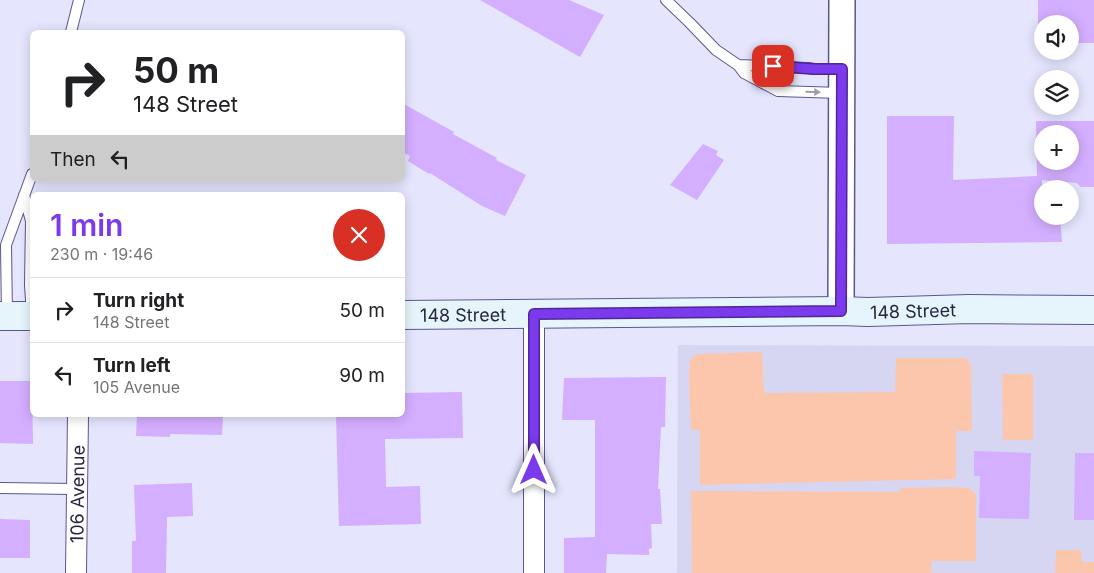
<!DOCTYPE html>
<html lang="en">
<head>
<meta charset="utf-8">
<style>
	:root { --surface:#fff; --page:#f2f2f2; --text:#202124; --muted:#757577; --line:#e0e0e0; --accent:#7c3aed }
	body { margin:0; font-family:Inter,sans-serif; background:var(--page); color:var(--text); height:100vh; display:flex; flex-direction:column; font-size:19px; white-space:nowrap }
	* { box-sizing:border-box; margin:0 }
	p { font-size:16px; color:var(--muted) }
	.icon { flex:none; width:28px; height:28px; fill:none; stroke:currentColor; stroke-width:2; stroke-linecap:round; stroke-linejoin:round }
	.map { position:relative; flex:1; overflow:hidden }
	.drawer { position:absolute; left:30px; top:192px; width:375px; height:225px; display:flex; flex-direction:column; background:var(--surface); border-radius:8px; box-shadow:0 2px 12px #0003 }
	.drawer>* { flex:none }
	.top-card { position:absolute; left:30px; top:30px; width:375px; height:152px; border-radius:8px; box-shadow:0 2px 12px #0003; background:#fff; color:var(--text); overflow:hidden }
	.controls { position:absolute; left:1034px; top:15px; display:grid; gap:10px }
	.controls a { display:grid; place-items:center; width:45px; height:45px; border-radius:50%; background:var(--surface); box-shadow:0 2px 12px #0003; font-size:25px }
	.pin { position:absolute; display:grid; place-items:center; width:42px; height:42px; color:#fff; margin:-21px; border-radius:10px; box-shadow:0 2px 8px #0006 }
	.me { position:absolute; width:55px; margin:-28px; rotate:0deg; stroke-linejoin:round; filter:drop-shadow(0 0 4px #0008) }
	.turn { display:flex; align-items:center; gap:18px; height:105px; padding:0 20px; font-size:22px }
	.turn .icon { width:65px; height:65px; stroke-width:2.5 }
	.turn b { display:block; font-size:35px; line-height:42px }
	.then { display:flex; align-items:center; height:48px; padding:0 20px; background:#0003; gap:10px; font-size:19px }
	.round { display:grid; place-items:center; flex:none; width:52px; height:52px; border-radius:26px; background:var(--page) }
	.summary { display:flex; align-items:center; justify-content:space-between; height:85px; padding:0 20px }
	h1 { font-size:30px; font-weight:600; line-height:38px; color:var(--accent) }
	ul { padding:0; list-style:none }
	li { display:flex; align-items:center; gap:15px; height:65px; padding:0 20px; border-top:1px solid var(--line) }
	li div { flex:1 }
	li b { display:block; font-size:19px }
	li em { font-style:normal }
	.map>svg:first-child { display:block }
	.built { fill:#d6d6f3 }
	.green { fill:#fcc6ad }
	.building { fill:#d4aeff; fill-rule:evenodd }
	.lines { fill:none; stroke-linecap:round; stroke-linejoin:round }
	.service-casing { stroke:#5b578e; stroke-width:12 }
	.minor-casing { stroke:#5b578e; stroke-width:22 }
	.tertiary-casing { stroke:#5b578e; stroke-width:28 }
	.secondary-casing { stroke:#5b578e; stroke-width:30 }
	.service { stroke:#fff; stroke-width:10 }
	.minor { stroke:#fff; stroke-width:20 }
	.tertiary { stroke:#fff; stroke-width:25 }
	.secondary { stroke:#e6f5fb; stroke-width:28 }
	.oneway { fill:#9e9ea9 }
	.route-casing { stroke:#51269a; stroke-width:12 }
	.route { stroke:#7c3aed; stroke-width:9 }
	.labels { text-anchor:middle; dominant-baseline:central; stroke-width:4; stroke-linejoin:round; paint-order:stroke }
	.street-label { font-size:18px; fill:#28273f; stroke:#e5e5fe }
</style>
</head>
<body>
<div class="map">
<svg width="1094" height="573" viewBox="0 0 1094 573">
	<rect width="100%" height="100%" fill="#e5e5fe"/>
	<path class="built" d="M678 345 1094 346V573H677Z"/>
	<path class="green" d="M762 352 764 393 895 392 896 358H966L971 365 972 431H956V479L700 485V430H691L689 383 690 360 697 354Z
		M1002 374H1033V440H1003Z
		M947 487 970 488 976 495V561H932L931 573H692L691 491 900 492V488Z
		M1056 550H1081L1082 562H1094V573H1055Z"/>
	<path class="building" d="M480 0H569L604 15 580 57Z
		M1038 0H1094V43H1070V24H1042V43H1038Z
		M402 103 454 132 453 134 497 158 496 160 526 175 505 216 482 206 430 173 429 174 408 161 410 156 402 152Z
		M887 116H954L953 180 1037 176 1036 121H1094V187H1081L1077 183 1042 180V216H1060L1062 242 887 244ZM1042 134H1070V161H1042Z
		M703 144 718 151 716 155 724 160 697 200 670 185Z
		M666 377 665 427H661L658 489H660L662 524H651L652 548 649 549V555L607 554 606 573H564V538L595 537V420H562L564 378Z
		M0 381H32L33 444 0 443Z
		M462 392 463 438 385 439 386 487 420 486 421 524 339 526 336 415H402V393Z
		M137 415H223L222 435 170 434V437L136 436Z
		M974 451 1031 453 1029 519 979 518 980 476H974Z
		M1075 453H1094V520H1074Z
		M192 483 193 516 167 517 166 573H132V541H136L134 485Z
		M0 519 30 520V558H0Z"/>
	<g class="lines">
		<defs>
			<path id="service" d="M666 0 690 23 716 50 738 65 744 73 778 91 841 93
				M71 32 79 0
				M738 65 808 68 814 69H841
				M24 195 31 221 30 285 32 315
				M7 316 6 245 32 174
				M0 488 76 489"/>
			<g id="minor">
				<path id="s1" d="M76 573 78 415"/>
				<path d="M534 573V314"/>
			</g>
			<path id="tertiary" d="M841 311 842 0"/>
			<g id="secondary">
				<path id="s2" d="M402 315 841 311 868 312 969 309 1094 310"/>
				<path d="M0 316H32"/>
			</g>
		</defs>
		<use href="#service" class="service-casing"/>
		<use href="#minor" class="minor-casing"/>
		<use href="#tertiary" class="tertiary-casing"/>
		<use href="#secondary" class="secondary-casing"/>
		<use href="#service" class="service"/>
		<use href="#minor" class="minor"/>
		<use href="#tertiary" class="tertiary"/>
		<use href="#secondary" class="secondary"/>
	</g>
	<defs><path id="oneway-solid" d="M-6-.8H1V-3.2L6.5 0L1 3.2V.8H-6Z" transform="scale(1.25)"/></defs>
	<use class="oneway" href="#oneway-solid" transform="translate(813 92) rotate(2)"/>
	<g class="lines">
		<defs>
			<path id="route" d="M534 470V314L841 311 842 69H814L773 66"/>
		</defs>
		<use href="#route" class="route-casing"/>
		<use href="#route" class="route"/>
	</g>
	<g class="labels">
		<g class="street-label">
			<text stroke="none"><textPath href="#s2" startOffset="511">148 Street</textPath></text>
			<text stroke="none"><textPath href="#s2" startOffset="61">148 Street</textPath></text>
			<text stroke="none"><textPath href="#s1" startOffset="79">106 Avenue</textPath></text>
		</g>
	</g>
</svg>
<div class="controls">
<a><svg class="icon" aria-label="sound" viewBox="0 0 24 24"><path d="M4 9h4l5-4v14l-5-4H4zM17 9q2 3 0 6"/></svg></a>
<a><svg class="icon" aria-label="layers" viewBox="0 0 24 24"><path d="M12 4l9 5-9 5-9-5zM3 14l9 5 9-5"/></svg></a>
<a>+</a>
<a>−</a>
</div>
<div class="pin" style="left:773px;top:66px;background:#d93025"><svg class="icon" aria-label="arrive" viewBox="0 0 24 24"><path d="M6 21V4h12l-3 4 3 4H6"/></svg></div>
<svg class="me" style="left:534px;top:470px" viewBox="-20 -20 40 40"><path d="M0-17L14 15 0 8-14 15z" fill="#7c3aed" stroke="#fff" stroke-width="4"/></svg>
<div class="top-card">
<div class="turn"><svg class="icon" aria-label="right" viewBox="0 0 24 24"><path d="M7 20v-9h11M14 6l5 5-5 5"/></svg><div><b>50 m</b>148 Street</div></div>
<div class="then">Then<svg class="icon" aria-label="left" viewBox="0 0 24 24"><path d="M17 20v-9H6M10 6l-5 5 5 5"/></svg></div>
</div>
<section class="drawer">
<div class="summary"><div><h1>1 min</h1><p>230 m · 19:46</p></div><a class="round" style="background:#d93025;color:#fff"><svg class="icon" aria-label="close" viewBox="0 0 24 24"><path d="M6 6l12 12M18 6L6 18"/></svg></a></div>
<ul>
<li><svg class="icon" aria-label="right" viewBox="0 0 24 24"><path d="M7 20v-9h11M14 6l5 5-5 5"/></svg><div><b>Turn right</b><p>148 Street</p></div><em>50 m</em></li>
<li><svg class="icon" aria-label="left" viewBox="0 0 24 24"><path d="M17 20v-9H6M10 6l-5 5 5 5"/></svg><div><b>Turn left</b><p>105 Avenue</p></div><em>90 m</em></li>
</ul>
</section>
</div>
</body>
</html>
